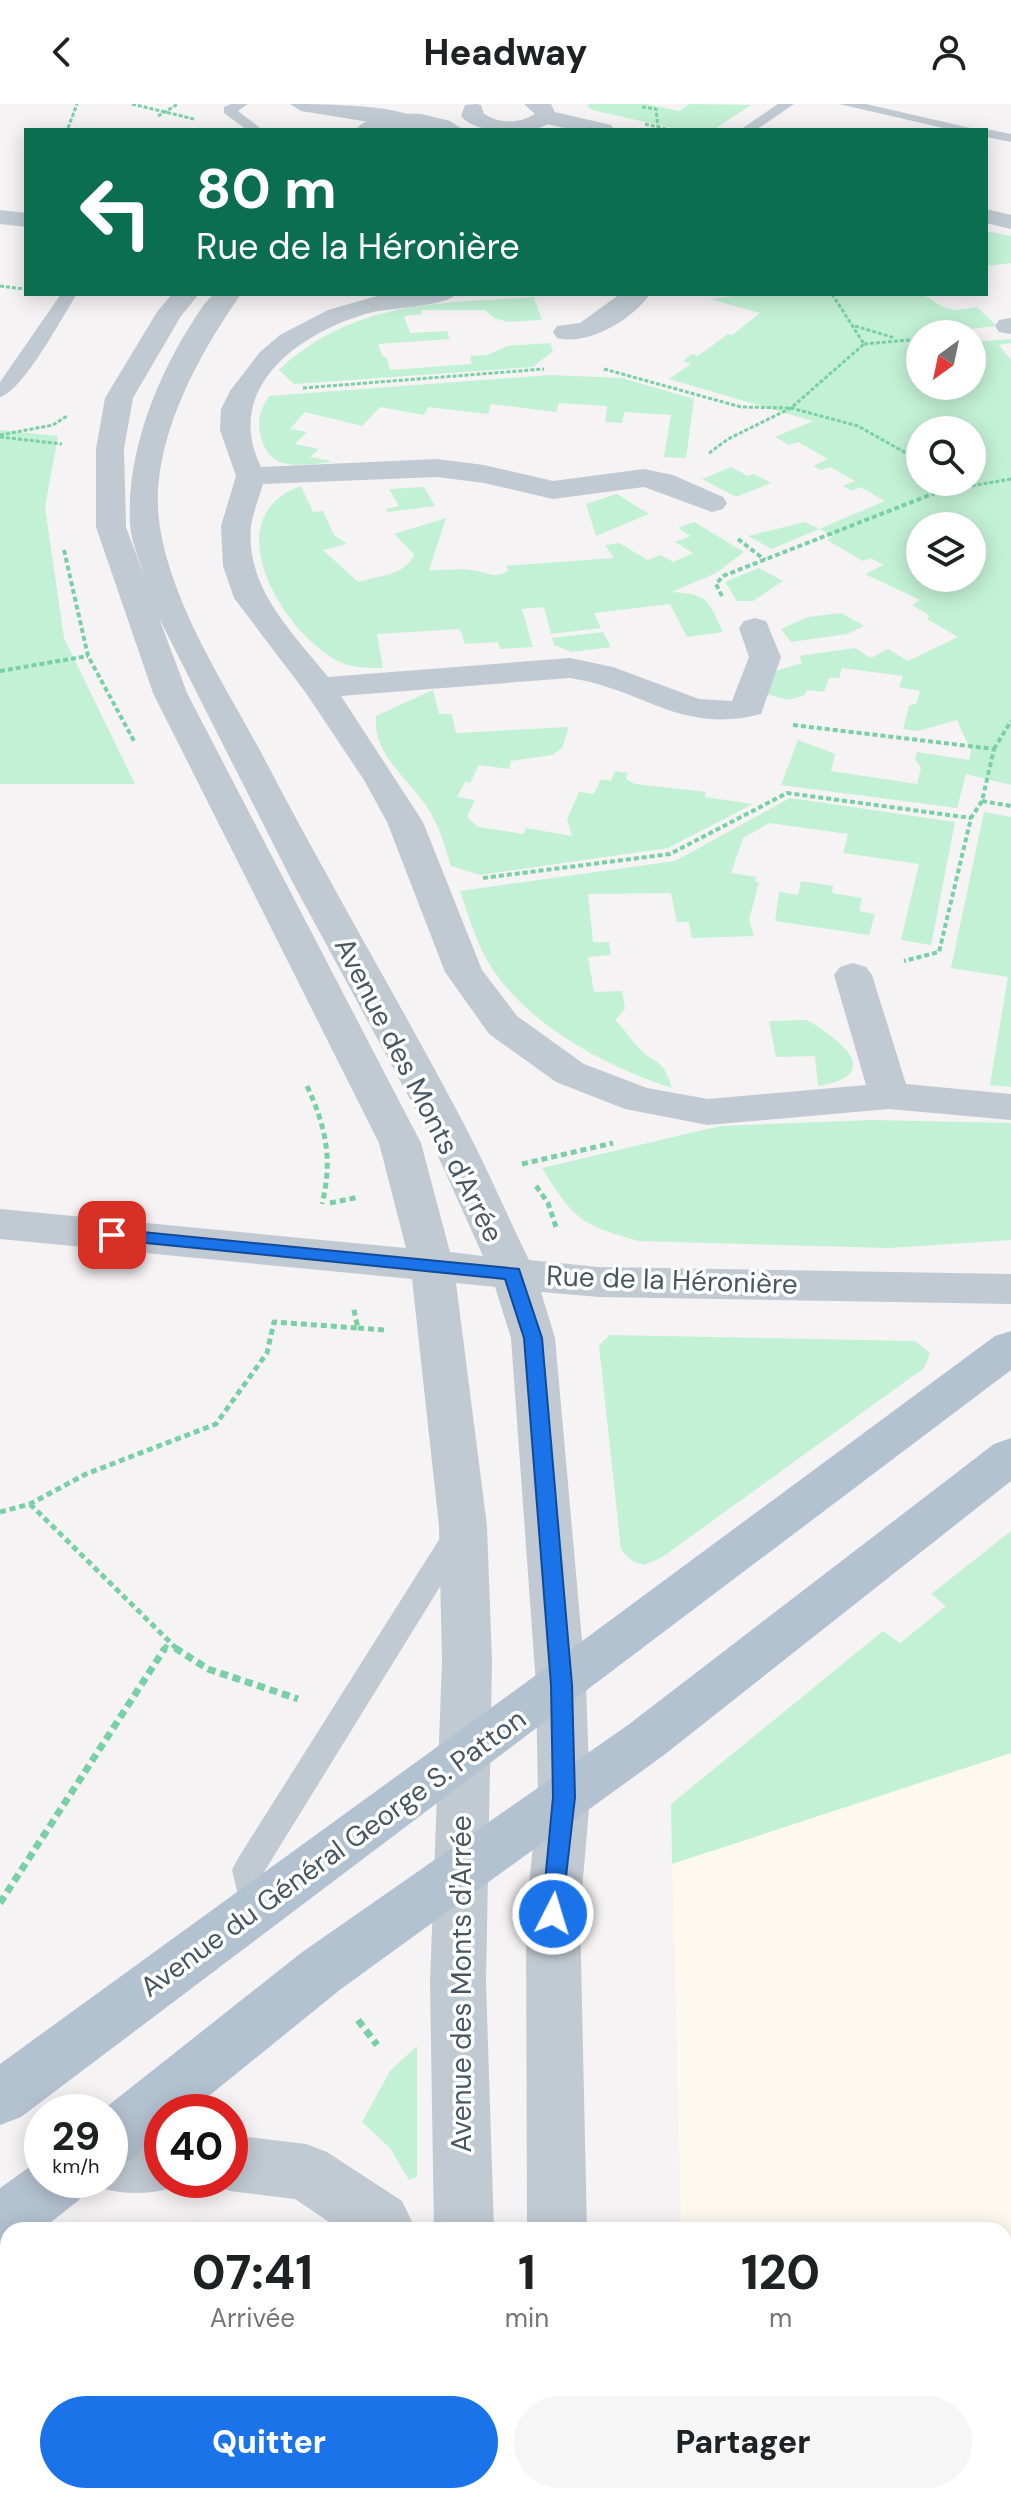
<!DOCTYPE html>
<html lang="fr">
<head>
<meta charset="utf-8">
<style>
	:root { --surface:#fff; --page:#f6f6f6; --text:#202124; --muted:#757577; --accent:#1a73e8 }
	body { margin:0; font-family:"DM Sans",sans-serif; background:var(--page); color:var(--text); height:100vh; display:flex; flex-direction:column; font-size:30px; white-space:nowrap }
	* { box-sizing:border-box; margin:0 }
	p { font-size:26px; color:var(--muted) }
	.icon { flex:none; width:44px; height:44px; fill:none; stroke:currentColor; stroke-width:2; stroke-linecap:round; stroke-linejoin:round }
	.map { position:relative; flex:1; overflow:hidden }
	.drawer { position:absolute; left:0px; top:2118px; width:1012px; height:282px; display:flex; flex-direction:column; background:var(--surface); border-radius:24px 24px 0 0; box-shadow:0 4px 20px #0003 }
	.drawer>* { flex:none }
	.guide { position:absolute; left:24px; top:24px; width:964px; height:168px; border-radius:0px; box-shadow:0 4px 20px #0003; background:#0b6e4f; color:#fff; overflow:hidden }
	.needle { width:52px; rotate:213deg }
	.fabs { position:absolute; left:906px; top:216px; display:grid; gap:16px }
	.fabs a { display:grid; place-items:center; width:80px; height:80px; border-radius:50%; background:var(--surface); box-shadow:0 4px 20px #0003; font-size:40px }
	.speed { position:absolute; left:24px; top:1990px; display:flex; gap:16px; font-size:40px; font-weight:700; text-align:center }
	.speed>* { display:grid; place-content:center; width:104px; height:104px; border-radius:50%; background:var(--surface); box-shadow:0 4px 20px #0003; line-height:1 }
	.speed small { font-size:20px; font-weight:400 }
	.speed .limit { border:12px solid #d22; background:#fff; color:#111 }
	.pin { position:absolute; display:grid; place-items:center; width:68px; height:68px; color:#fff; margin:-34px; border-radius:16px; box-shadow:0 4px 12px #0006 }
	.me { position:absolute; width:88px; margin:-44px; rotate:5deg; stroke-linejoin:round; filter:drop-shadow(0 0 6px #0008) }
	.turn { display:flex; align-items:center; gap:28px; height:168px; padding:0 40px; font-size:36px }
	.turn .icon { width:104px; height:104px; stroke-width:2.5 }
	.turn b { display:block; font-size:56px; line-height:68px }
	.eta { display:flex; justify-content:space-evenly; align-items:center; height:136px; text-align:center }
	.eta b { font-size:48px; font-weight:800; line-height:56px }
	.button { display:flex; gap:16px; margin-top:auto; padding:16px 40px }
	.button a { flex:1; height:92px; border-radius:48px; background:var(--accent); color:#fff; font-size:32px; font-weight:800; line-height:92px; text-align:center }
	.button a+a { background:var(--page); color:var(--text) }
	header { display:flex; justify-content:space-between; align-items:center; height:104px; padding:0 40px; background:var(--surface); font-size:36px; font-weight:800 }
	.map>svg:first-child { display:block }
	.commercial { fill:#fdf9ef }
	.green { fill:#c3f1d5; fill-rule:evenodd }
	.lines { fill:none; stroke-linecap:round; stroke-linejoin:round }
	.path-far3 { stroke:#7ad0a6; stroke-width:3; stroke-dasharray:4 2; stroke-linecap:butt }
	.path-far2 { stroke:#7ad0a6; stroke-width:4; stroke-dasharray:5 3; stroke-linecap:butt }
	.path-far1 { stroke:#7ad0a6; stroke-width:5; stroke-dasharray:6 4; stroke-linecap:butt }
	.path { stroke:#7ad0a6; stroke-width:7; stroke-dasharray:8 5; stroke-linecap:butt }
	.service { fill:#c1cad2; fill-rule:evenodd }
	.minor { fill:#c1cad2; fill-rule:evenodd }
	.tertiary { fill:#c1cad2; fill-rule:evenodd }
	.primary { fill:#b3c2d1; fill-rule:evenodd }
	.route { fill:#1a73e8; stroke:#114b97; stroke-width:2 }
	.labels { text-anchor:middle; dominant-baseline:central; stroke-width:7; stroke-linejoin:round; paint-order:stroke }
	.street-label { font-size:28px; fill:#4a5661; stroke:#fff }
</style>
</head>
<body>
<header><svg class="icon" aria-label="back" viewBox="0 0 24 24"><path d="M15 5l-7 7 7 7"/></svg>Headway<svg class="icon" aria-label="person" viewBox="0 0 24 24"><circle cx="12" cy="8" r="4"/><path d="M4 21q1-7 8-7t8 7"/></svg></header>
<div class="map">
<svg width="1011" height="2399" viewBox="0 0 1011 2399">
	<rect width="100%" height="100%" fill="#f5f3f3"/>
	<path class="commercial" d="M1011 1427V2399H687V2392H1004V2126H681L671 1700 883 1527 900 1539 946 1502 931 1490Z"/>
	<path class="green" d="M590 0H646L679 7 690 0 751 1 713 26H681L592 6 587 2Z
		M986 127 1011 132V159L986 162Z
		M752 190C805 190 861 186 914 190 943 192 932 213 977 203L997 222 959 226 962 230H920V282H972V238L1011 235V239L999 241 1011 256V681L966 670 957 704 781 681 798 636 835 650 831 667 917 680 921 664 915 655 917 648 969 656 971 647 957 616 918 627 903 625 909 602 917 599 920 587 899 583 903 572 842 564 839 574H829L824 588 807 586 805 591 789 596 767 590 775 567 802 559 799 552 855 544 871 554 888 545 908 557 958 533 927 515 930 512 912 501 920 496 865 470 883 461 871 454 863 457 827 436 833 432 819 425 772 445 748 432 805 418 819 425 885 397 860 383 851 387 843 382 855 377 830 363 821 366 813 362 828 355 798 338 789 341 775 333 813 317 669 275 691 260 683 257 692 250 698 252 728 230 732 231 760 209 710 195ZM920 326H972V378H920ZM920 422H972V474H920Z
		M534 193 542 216 508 218 494 214 485 206H421L422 210 404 212 410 229 447 227 450 235 378 240 382 251 387 254 390 266 472 260 470 252 487 251 508 242 550 239 553 247 533 263 294 280 279 266C354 196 438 200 534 193Z
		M550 271 622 274 694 295 686 354 664 353 671 311 624 308 622 319 605 318 607 302 559 299 556 308 491 300 488 310 428 303 424 311 380 303 362 322 305 308 290 325 307 328 295 340 319 345 310 353 331 357 327 359C295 361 268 368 260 329 257 313 261 305 269 292Z
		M0 326 58 332 45 403 64 534 135 680H0Z
		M731 363 748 372 754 370 771 379 736 393 702 375Z
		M301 382 313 408 323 407 334 431 347 440 323 446 358 478C378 472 407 471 414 450L394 430 446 414 429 466C444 467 463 463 477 467 488 469 495 475 508 467L506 462 614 454 605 441 619 439 648 456 661 451 673 458 693 449 675 438 691 432 678 424 694 418 744 448 716 469 672 488C708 490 708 496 723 528L687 533 670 500 594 509 601 524 551 530 544 503 522 505 533 543 500 545 498 538 465 540 460 525 377 530 383 564C368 564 354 564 340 558 284 531 212 413 301 382Z
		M424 383 435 402 388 408 386 405 399 402 389 385Z
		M617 390 649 410 596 432 586 400Z
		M759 464 783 477 753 497H737L725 478Z
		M841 509 864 522 847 530 791 538 781 525 808 513Z
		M603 528 611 543 572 548 554 541 552 534Z
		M433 586 439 610H452L456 629 569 623 562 644 552 651 511 657 509 665 479 661 470 679 465 678 457 693 475 696 467 713 478 723 524 730 526 724 572 732 567 715 579 688 594 690 601 675 611 677 615 667 628 669 626 675 635 680 706 688 705 693 753 700 668 744 480 771 451 762C445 742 439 721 427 703 408 674 372 650 376 612Z
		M790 694 955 718 931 841 901 836 919 760 843 749 848 730 769 719 743 734 731 769 757 773 755 778H759L749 816 754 832 692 834 689 818H677L671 789 588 790 593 838H609L611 851 588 853 594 888 622 887 625 905 615 916C624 924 628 932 636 941 653 962 662 950 672 984 605 962 524 920 487 856 475 835 468 810 460 787L675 757Z
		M984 708 1011 713V983L990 981 1008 873 951 864Z
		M801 777 833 782 832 789 862 794 859 807 875 810 869 831 775 817 779 788 798 791Z
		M807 916C837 934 888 970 818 982L815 952 776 953 769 917Z
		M873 1016 1011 1019V1136L888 1144 639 1137C580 1121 574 1115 542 1064L720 1022Z
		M610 1231 915 1237 930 1249 924 1264 661 1454 644 1461 632 1457 621 1446 599 1241Z
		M1011 1427V1649L672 1760 671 1700 883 1527 900 1539 946 1502 931 1490Z
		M417 1942V2073L409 2076 390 2044 362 2018 390 1967Z"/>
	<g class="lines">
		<path class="path-far3" d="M132 0 194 15
			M642 3 656 5 658 23
			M158 12 178 0
			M645 20 670 26
			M68 24 77 0
			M0 182 25 185
			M832 190 864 240 791 304 858 322 920 357
			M855 222 895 234
			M864 240 920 235
			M604 265 741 303 791 304 728 335 708 350
			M303 284 544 265
			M0 331 53 321 67 312
			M0 333 62 340
			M948 378 970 382 1011 375
			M940 387 953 382"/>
		<path class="path-far2" d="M738 435 765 456
			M64 446 88 552 134 637
			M722 492 716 480 723 472 945 385
			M0 567 88 552
			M793 621 994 645 982 697 971 714 939 848 904 857
			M994 645 1011 617
			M982 697 1011 702
			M483 774 670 750 787 689 971 714"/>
		<path class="path-far1" d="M307 982C326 1023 333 1056 322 1100
			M522 1060 613 1039
			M536 1082 548 1099 556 1123
			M330 1099 359 1093
			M358 1224 385 1226
			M30 1400 178 1546
			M0 1408 30 1400 86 1370 216 1320 267 1249 274 1218 358 1224 353 1202
			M164 1546 168 1539"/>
		<path class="path" d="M175 1544 208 1565 298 1595
			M0 1799 165 1544
			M358 1916 377 1941"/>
		<path class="service" d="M231 0H248L238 7 263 26H247L224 9V3Z
			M778 0H794L756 26H740Z
			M839 0H866L979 26H952Z
			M986 25 1011 30V38L986 33V26H982Z
			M61 190H77C62 213 24 286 0 293V278Z
			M457 1420 467 1423 471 1431 467 1439 264 1768 271 1806 266 1816 255 1820 244 1816 232 1766 237 1756 447 1423Z"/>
		<path class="minor" d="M290 0C313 0 406 0 418 17L407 24 301 7Z
			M546 6 611 21 615 26H573L538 18 535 13Z
			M986 105 1011 111V125L986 119Z
			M0 106 26 109V123L0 120Z
			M384 190H456C448 202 391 204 373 208 303 226 221 282 261 363L437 355 484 361 553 377 644 365 673 371 723 393 727 399 723 405 712 408 644 383 553 395 484 379 437 373 263 380C259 394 253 409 251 422 245 484 293 529 328 573L570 554 613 563 699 595 732 597 749 553 739 524 744 517 755 514 766 517 781 553 761 610C681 631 643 585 570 574L341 592 423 718 482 866 517 912 584 960 647 984 708 995 866 981 834 871 840 863 853 859 866 863 872 871 906 980 1011 990V1016L889 1005 708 1021 625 1005 556 978 489 930 445 868 387 718 364 676 306 589 234 494 223 462 221 422 236 372 220 326 221 305 230 287 260 248 280 231 328 206Z
			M620 190H650C632 216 588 242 557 234L553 228 557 222 580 219Z
			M1011 214V230L999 228 995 222 999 216Z"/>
		<path class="tertiary" d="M476 0 481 1 484 10C500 20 518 20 535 10L524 0H551L557 13C542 33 476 32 461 12L465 1Z
			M421 10 450 17 464 26H355C369 10 401 9 421 10Z
			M172 190H199L181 212 133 294 124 345 126 423 145 474C140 457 131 438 130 420 126 343 161 262 205 199L214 190H241C197 253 147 343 160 424 174 506 226 582 264 654 328 777 399 897 464 1020 487 1064 507 1111 529 1156L599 1163 1011 1170V1200L599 1193 541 1188 555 1234 586 1581 590 1693 580 1810 587 2126H527L526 1810 538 1693 536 1581 511 1234 495 1183 456 1179 487 1422 492 1557 486 1878 494 2126H434L430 1878 442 1557 439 1422 412 1175 0 1135V1105L406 1144 379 1039 153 589 96 423V345L105 294 157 208ZM159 514 293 779 424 1021 483 1152 450 1148 421 1039 187 589Z
			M230 2031 306 2040 327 2048 402 2097 416 2126H341L295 2095 230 2087 209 2079 208 2076H230Z
			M110 2032H162V2076H185L183 2080C153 2092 119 2092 89 2080L87 2076H110Z
			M437 2392H503V2399H437Z
			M527 2392H593V2399H527Z"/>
		<path class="primary" d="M1011 1227V1266L21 2013 0 2021V1960L543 1566 995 1232Z
			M1011 1334V1377L664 1651 341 1885 189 2008H162V2030L131 2056 110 2064V2008H100L301 1849 628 1621 994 1340Z
			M42 2054V2076H88L79 2096 41 2126H8V2147L0 2150V2084Z"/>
	</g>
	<path class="route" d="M112 1125 519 1165 542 1234 572 1581 575 1693 561 1817 553 1820 545 1817 542 1810 553 1693 551 1581 524 1234 505 1175 106 1135 104 1131Z"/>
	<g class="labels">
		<g class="street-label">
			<text transform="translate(419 986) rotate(63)">Avenue des Monts d'Arrée</text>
			<text transform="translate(672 1176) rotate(2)">Rue de la Héronière</text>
			<text transform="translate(333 1749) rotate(-36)">Avenue du Général George S. Patton</text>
			<text transform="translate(461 1880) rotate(-90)">Avenue des Monts d'Arrée</text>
		</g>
	</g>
</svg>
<div class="fabs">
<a><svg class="needle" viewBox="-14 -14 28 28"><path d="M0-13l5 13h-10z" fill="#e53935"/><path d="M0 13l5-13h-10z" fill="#757577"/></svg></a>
<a><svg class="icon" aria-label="search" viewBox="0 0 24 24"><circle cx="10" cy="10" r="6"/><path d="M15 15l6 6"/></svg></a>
<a><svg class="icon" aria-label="layers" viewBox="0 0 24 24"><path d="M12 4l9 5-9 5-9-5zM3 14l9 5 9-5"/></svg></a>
</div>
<div class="speed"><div>29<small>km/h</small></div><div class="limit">40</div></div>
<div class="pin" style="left:112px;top:1131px;background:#d93025"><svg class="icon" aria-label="arrive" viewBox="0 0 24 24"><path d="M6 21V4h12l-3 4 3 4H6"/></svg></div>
<svg class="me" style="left:553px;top:1810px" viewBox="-20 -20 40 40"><circle r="17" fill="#1a73e8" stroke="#fff" stroke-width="3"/><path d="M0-11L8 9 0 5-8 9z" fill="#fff"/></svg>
<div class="guide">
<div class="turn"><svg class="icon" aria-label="left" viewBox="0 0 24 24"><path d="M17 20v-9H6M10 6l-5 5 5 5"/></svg><div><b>80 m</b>Rue de la Héronière</div></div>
</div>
<section class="drawer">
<div class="eta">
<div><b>07:41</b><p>Arrivée</p></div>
<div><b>1</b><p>min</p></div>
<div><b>120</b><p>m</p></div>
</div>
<div class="button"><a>Quitter</a><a>Partager</a></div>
</section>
</div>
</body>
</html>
